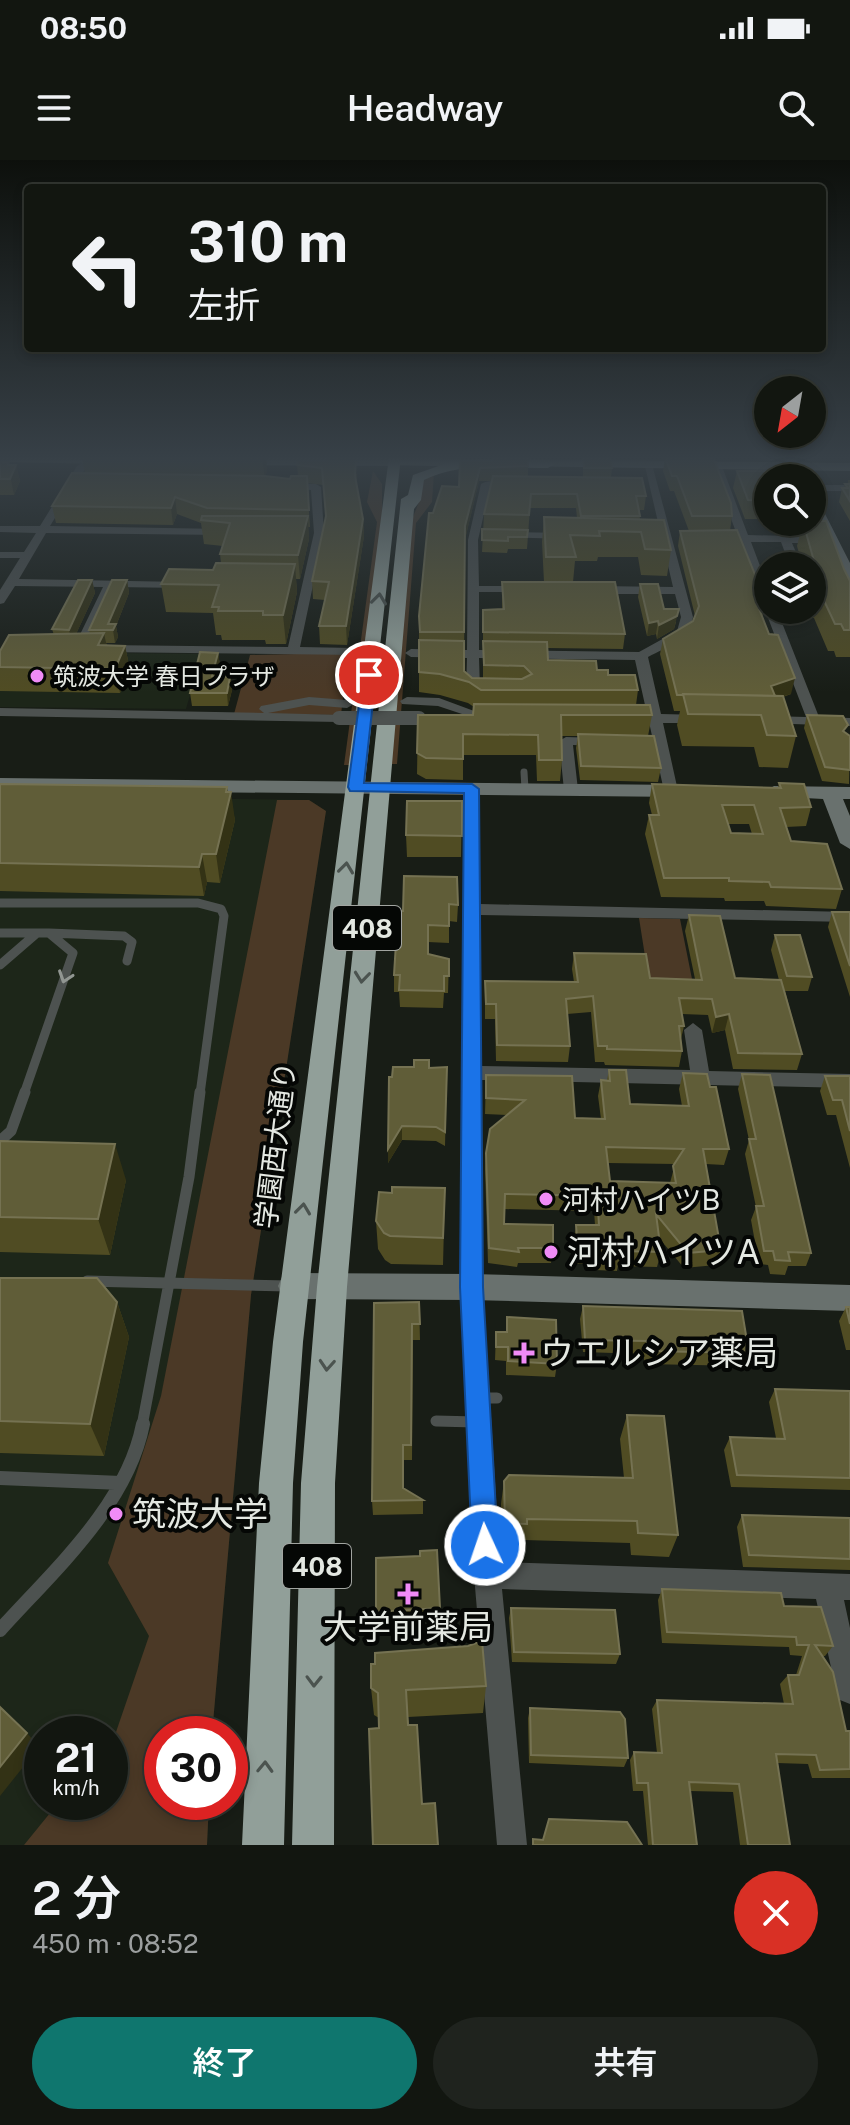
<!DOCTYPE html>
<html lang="ja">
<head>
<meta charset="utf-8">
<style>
	:root { --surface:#121610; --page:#1f231e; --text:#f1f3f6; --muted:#9c9f9f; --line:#313530; --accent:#0f766e }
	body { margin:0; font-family:"Public Sans","Noto Sans JP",sans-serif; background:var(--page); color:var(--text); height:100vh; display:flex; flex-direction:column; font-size:30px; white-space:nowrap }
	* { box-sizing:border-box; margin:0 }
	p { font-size:26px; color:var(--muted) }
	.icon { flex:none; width:44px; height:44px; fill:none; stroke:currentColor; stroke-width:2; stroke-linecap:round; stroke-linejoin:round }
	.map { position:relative; height:1685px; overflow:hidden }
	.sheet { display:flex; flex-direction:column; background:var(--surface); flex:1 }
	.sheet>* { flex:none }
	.banner { position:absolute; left:24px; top:24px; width:802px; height:168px; border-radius:8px; box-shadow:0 4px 12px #0003,0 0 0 2px var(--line); background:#121610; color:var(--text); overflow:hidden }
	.needle { width:52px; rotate:211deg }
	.tools { position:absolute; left:754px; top:216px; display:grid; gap:16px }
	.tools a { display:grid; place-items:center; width:72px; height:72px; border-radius:50%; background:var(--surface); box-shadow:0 4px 12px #0003,0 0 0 2px var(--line); font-size:40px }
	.speed { position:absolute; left:24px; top:1556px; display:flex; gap:16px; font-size:40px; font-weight:700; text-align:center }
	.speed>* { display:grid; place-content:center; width:104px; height:104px; border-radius:50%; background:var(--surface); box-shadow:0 4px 12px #0003,0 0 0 2px var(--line); line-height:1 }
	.speed small { font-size:20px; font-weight:400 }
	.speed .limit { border:12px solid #d22; background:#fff; color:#111 }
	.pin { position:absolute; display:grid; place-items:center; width:68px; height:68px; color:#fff; margin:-34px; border:4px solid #fff; border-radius:50%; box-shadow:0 2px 8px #0007 }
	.me { position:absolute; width:88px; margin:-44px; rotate:357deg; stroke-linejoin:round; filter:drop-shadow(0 0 6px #0008) }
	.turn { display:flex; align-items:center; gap:28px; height:168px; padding:0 32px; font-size:36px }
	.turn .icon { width:104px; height:104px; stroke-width:2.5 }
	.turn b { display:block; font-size:56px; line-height:68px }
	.round { display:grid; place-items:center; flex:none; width:84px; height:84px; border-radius:42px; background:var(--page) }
	.overview { display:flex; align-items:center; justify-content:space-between; height:136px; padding:0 32px }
	h1 { font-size:48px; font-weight:600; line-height:60px }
	.primary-button { display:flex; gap:16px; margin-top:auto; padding:16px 32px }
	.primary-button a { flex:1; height:92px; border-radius:48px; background:var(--accent); color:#fff; font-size:32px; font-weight:600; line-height:92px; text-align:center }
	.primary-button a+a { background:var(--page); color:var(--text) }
	.status { display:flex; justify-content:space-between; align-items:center; height:56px; padding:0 40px; background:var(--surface); direction:ltr }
	.status svg { height:22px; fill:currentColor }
	header { display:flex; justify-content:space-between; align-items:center; height:104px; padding:0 32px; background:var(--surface); font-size:36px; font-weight:600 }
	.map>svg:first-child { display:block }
	.built { fill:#1d2619; fill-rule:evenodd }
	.green { fill:#4b3926 }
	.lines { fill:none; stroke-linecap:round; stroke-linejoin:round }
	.lane-far3 { stroke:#4d5250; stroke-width:7 }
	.lane-far2 { stroke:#4d5250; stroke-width:9 }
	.lane-far1 { stroke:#4d5250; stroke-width:11 }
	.lane { stroke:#4d5250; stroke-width:14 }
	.street { fill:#4d5250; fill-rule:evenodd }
	.secondary { fill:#69716e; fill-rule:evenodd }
	.primary { fill:#7e8985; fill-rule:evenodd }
	.highway { fill:#919f99; fill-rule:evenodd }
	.street-bridge { stroke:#4d5250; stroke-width:14 }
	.wall { fill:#504c23; fill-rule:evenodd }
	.shaded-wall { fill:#333215 }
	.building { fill:#605d38; stroke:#757252; stroke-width:2; fill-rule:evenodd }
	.oneway { stroke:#4b534f }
	.oneway2 { stroke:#919692 }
	.route { fill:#1a73e8; stroke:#114b97; stroke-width:2 }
	.poi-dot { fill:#f08bf6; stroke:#050705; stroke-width:3 }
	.labels { text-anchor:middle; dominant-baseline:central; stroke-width:8; stroke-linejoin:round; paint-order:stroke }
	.far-poi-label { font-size:24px; fill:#e4e8e2; stroke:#050705; text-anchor:start }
	.shield { fill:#050705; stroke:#a1a4a0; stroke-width:2 }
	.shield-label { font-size:26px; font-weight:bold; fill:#e4e8e2 }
	.street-label { font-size:28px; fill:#e4e8e2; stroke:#050705 }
	.poi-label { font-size:28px; fill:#e4e8e2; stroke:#050705; text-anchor:start }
	.near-poi-label { font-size:34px; fill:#e4e8e2; stroke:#050705; text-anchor:start }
</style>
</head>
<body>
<div class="status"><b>08:50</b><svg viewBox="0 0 49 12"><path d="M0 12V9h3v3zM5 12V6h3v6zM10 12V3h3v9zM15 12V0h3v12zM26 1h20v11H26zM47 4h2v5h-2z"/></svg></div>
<header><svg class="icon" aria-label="menu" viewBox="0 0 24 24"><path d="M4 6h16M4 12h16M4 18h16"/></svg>Headway<svg class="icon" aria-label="search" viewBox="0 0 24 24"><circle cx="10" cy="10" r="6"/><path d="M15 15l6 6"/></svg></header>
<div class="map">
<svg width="850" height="1685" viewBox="0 0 850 1685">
	<rect width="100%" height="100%" fill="#181d16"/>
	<path class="built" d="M0 492 202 494 186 549 0 547Z
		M0 636 309 640 326 651 251 1135 212 1574H162V1642H209L207 1685H0ZM42 1574H110V1642H42Z"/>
	<path class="green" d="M373 311 382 324V363L351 605H344L377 362 367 342Z
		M434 312 432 342 416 363 397 604H391L411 362 419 342 421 323Z
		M339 493H348L341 555 234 554 250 495Z
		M277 640H309L326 651 251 1135 212 1574H162V1642H209L207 1685H24L59 1642H110V1580L116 1572 149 1476 108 1403 161 1236Z
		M639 758 680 759 694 829 650 828Z"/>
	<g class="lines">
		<path class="lane-far3" d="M524 612 525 629"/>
		<path class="lane-far2" d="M0 743H198L221 749 224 756 200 934
			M0 773H49L73 793 24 934
			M49 773 124 776 132 782 127 801
			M0 805 37 773"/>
		<path class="lane-far1" d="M0 981 11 971 25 932
			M87 1121 288 1126
			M479 1238H497
			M436 1261 476 1262
			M142 1266 189 1017 200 932"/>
		<path class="lane" d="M0 1318 121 1323
			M0 1470C53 1411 127 1346 143 1264"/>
		<path class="street" d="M82 303 87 306 50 366 224 369 229 372 224 375 46 373 19 419 184 422 190 425 184 428 114 427 85 489 79 493 73 489 103 427 15 426 4 443 0 444V430L20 398H0V392H24L36 373 0 372V366H40L77 306Z
			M645 306 653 308 693 457C689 482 668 486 648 497L661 554 703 555 710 559 703 563H663L678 631 671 635 664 631 649 562H629L622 558 629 554H647L635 500 479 498 480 529 489 533 482 537 466 532 467 498 411 497 405 493 411 489 467 490 468 380 481 324C489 319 510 320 518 325L513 328 490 327 478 380 479 426H525L531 429 525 432H479V490L639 492 677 471 681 457 675 434H595L589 430 595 426 673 427Z
			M718 306 723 309 748 375 823 377 828 380 823 383H792L802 406H790L781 382H751L768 427V447L762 443 740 382 717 381 712 378 717 375H737L713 309Z
			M283 323 316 324 321 327 324 373 300 487 355 488 359 489V495L99 492V486L103 485 288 487 314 373 311 330 279 328 278 326Z
			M812 325H850V331H812Z
			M505 372 567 373 572 376 567 379 501 377 500 375Z
			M767 447 777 450 819 557 850 558V566L764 563V557L769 556 806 557 765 450Z
			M309 537 347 540 354 544 347 548 309 545 268 553 344 555 346 558 339 562 0 556V548L264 553 259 549 261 546Z
			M407 537 439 538 493 558 486 562 438 546 402 544 400 541Z
			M566 577 598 578 605 582 598 586 573 585 578 630 571 634 564 630 559 581Z
			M472 625 479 629 480 744 850 752V762L480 755 481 906 690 910 684 870 693 863 702 870 709 911 850 914V928L482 920 483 1127 500 1402 850 1414V1440H844L850 1468V1544L840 1540 836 1530 816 1439 502 1429 527 1685H497L474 1415 461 1127 465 629Z"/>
		<path class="secondary" d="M0 297H114L118 300 112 304 0 302Z
			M783 297H795L807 318H793Z
			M228 298H395L401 302 395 306 233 305 228 304Z
			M812 338 819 342 850 403V423L842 418 812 356Z
			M0 618 682 625 692 631 682 637 0 630Z
			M774 626 850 627V639H843L850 656V689L840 683 823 639 767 636 764 632Z
			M293 1113 472 1114 850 1125V1151L472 1140 293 1139 282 1135 278 1126 282 1117Z"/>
		<path class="primary" d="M395 298 480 299 486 303 480 307 390 305 389 302Z
			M520 299 850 303V311L515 306 514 303Z"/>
		<path class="highway" d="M389 297H401L303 1182 293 1323 284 1685H242L259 1323 273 1182Z
			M481 299 548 300 554 304 548 308C507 308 463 301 424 320L421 340 414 349 347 1127 335 1323 334 1685H292L301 1323 317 1127 401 339 408 335 413 315 447 303Z"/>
		<path class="street-bridge" d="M339 558H419"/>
	</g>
	<path class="wall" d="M82 297H266L267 310 265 316 290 319 298 316 297 305 298 300 357 314 356 323 363 359 364 376 347 485 320 484 319 466 325 440 313 439 312 421 326 358 323 325 307 323 310 367H308L309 379 300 419H296L297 432 286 484H266L265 480H222L221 475H216L213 453 166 452 161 424 213 410 221 403 220 394 223 386 204 384 201 363 177 354 173 365 56 363 52 346 85 314Z
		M658 297H713L732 356 730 371 766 442 762 457 791 534 783 537 796 576 788 608 759 607 754 587 682 586 677 565 680 551H674L660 494 663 479 693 461 695 456 678 386 680 371H689L674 331H670L663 311 665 298H659Z
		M528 298V316L583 317V298L612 308 611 317 646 336 644 350H639L640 360 671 390 667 416 641 415 638 397H598L597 401H575L573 422 625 474 623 489 547 488 548 500 597 510 638 530 636 545 652 555 648 576 661 608 658 622 580 620 576 588 578 576H561L562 600 560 621H537L536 595H463V620L426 619 417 614 418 555H473L474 547 468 543 440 535 419 532V456L433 353 459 327 460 300 492 301ZM479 321H492L484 354 482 392 507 393 508 389H527L530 348H576L577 358 544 357 542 382 544 422H502V449L483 450V518H472L464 511 465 379Z
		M0 302H9L10 305H16L20 321 14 335H0Z
		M737 311 768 318V359H745L733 328Z
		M848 320H850V361L839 342 842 328H844L845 324H848Z
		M786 362H812L844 409 850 421V497H836L834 491H828L814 458H808L805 450H812V406H800L801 401 797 386 800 374H792Z
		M92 420 95 433 76 474H90L89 470 127 420 129 433 116 466 118 477 115 483H106L107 485 125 486 130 510 120 533 0 531V491L54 475 52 469Z
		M640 424 676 462 674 469 657 479 656 474 647 476 638 437Z
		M218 493 220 505 217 516 230 517 232 530 228 546H192L190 533Z
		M807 555 850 576 849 624 822 621 804 568Z
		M779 623 811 647 806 666 786 667 791 681 842 729 836 749 766 746 764 741H725L724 738 661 737 645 674 649 655H652L649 643 652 624 778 628ZM728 664H749L752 674 731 673Z
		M0 624 228 632 235 660 220 723 207 722 204 736 0 731Z
		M462 641 461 697H407L406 675Z
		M404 716 458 745 457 762 449 761V783L428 782V794L449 799 448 833H444L443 848 400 847 399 832H394V815L403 751Z
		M832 752H850V837L828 767Z
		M689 755 735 818 779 820 771 790 775 775 812 817 808 831H785L802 894 797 910 733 909 725 870 712 873 708 855 682 854 684 866 681 879 682 891 679 907 605 905 604 902H595L591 852 567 854 570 886 568 902 496 901 495 859H485V821L574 822 572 809 574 793 650 818 695 819 685 771Z
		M447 907 445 986 436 981 402 980 388 1003V989L392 917 429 908Z
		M609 910 630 944 682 946 679 929 683 913 710 927 729 989 724 1005 706 1004 721 1090 716 1105 684 1108 659 1078 661 1092 657 1107 618 1106 617 1111 596 1110V1104H576L574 1080 576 1065H595L594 1051 504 1049V1064L553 1088 551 1103H518L517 1107 488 1103 485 1009 486 993 507 955 485 954 486 915 575 958 601 959 598 936 601 920H607ZM608 1003 675 1004 670 1023 610 1021Z
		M742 914 811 1093 806 1106H788L785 1115 770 1114 768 1105 759 1104 751 1060 756 1047 745 994 749 980 738 929Z
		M825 916H850V1008L836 955H827L820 931Z
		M0 981 126 1020 110 1095 0 1092Z
		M445 1028 443 1105 391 1104 385 1100 378 1089 376 1061 392 1033Z
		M0 1118 117 1142 129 1177 104 1296 0 1293Z
		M419 1142 420 1180H413L412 1300H403V1328L423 1340V1354L373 1355 372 1341 374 1143Z
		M583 1146 749 1193 744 1206 645 1204 643 1194 583 1192 580 1159Z
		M846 1147H850V1190H846L839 1161Z
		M507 1157 557 1204 555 1217 506 1215V1201L495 1200 496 1172H506Z
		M775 1229 850 1231V1330L731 1327 724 1290 730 1277 776 1278 769 1242Z
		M627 1255 678 1375 669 1397 631 1395 630 1383 524 1380 523 1385H502L501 1344 504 1321 624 1318 620 1279Z
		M742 1355 850 1358V1410L743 1407 737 1367Z
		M662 1429 784 1446 833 1486 825 1496H822L846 1571H850V1618H812L808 1604 777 1603 790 1685H740L733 1632 690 1631 697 1685H648L643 1631H633L630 1600 634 1592 657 1593 652 1549 657 1540 784 1544 780 1524 788 1515H796L802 1496 790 1495 789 1487 662 1483 658 1440Z
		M440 1448V1459L377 1463 376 1452Z
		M511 1448 620 1494 616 1504 512 1502 509 1458Z
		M486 1526 483 1553 408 1557 422 1644 438 1685 379 1558 374 1555 371 1528Z
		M530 1548 628 1598 624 1607 529 1603 528 1558Z"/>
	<path class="shaded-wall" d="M262 297H266L267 310 265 320Z
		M9 302 12 314 16 305 20 321 14 335 8 305Z
		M480 308 479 321 465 380V366Z
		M175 337 177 354 173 365 171 348Z
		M308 356 309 379 300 419 298 395Z
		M363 359 364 376 347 485 346 466Z
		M295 404 297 432 286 484 283 455Z
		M92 420 95 433 72 483 69 470Z
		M127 420 129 433 116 466 118 477 115 483 113 470 108 464Z
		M679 449 674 469 657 479 659 465Z
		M658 461 656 474 647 476 649 463Z
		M104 473 109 497 98 485Z
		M125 486 130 510 120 533 115 509Z
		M218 493 220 505 213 529 212 516Z
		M230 517 232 530 228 546 227 533Z
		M795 518 791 534 774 539 771 526Z
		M227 627 229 640 231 632 235 660 220 723 216 694Z
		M202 694 207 722 204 736 199 707Z
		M729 854 725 870 712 873 716 857Z
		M402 966V980L388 1003V989Z
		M115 984 126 1020 110 1095 98 1059Z
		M117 1142 129 1177 104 1296 90 1264Z
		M27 1573 39 1587 0 1636V1607Z"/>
	<path class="building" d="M328 297H351L356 298 355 316 363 359 346 466H319L329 422 312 421 326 356 322 308 297 305 298 300H327Z
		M492 297 528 298V306L480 308 465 366 464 472H420L419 456 429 353H433L442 326 459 327 460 300 492 301Z
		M665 297H713L731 343 732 356H692L677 316H672Z
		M583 298 610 299 612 308H584Z
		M0 302H9L8 305H16L10 319H0Z
		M737 311H771L773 315H779L780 318H768V341L748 340Z
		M72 313 265 316 290 319 291 316H307L309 350 207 348 175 337 171 348 52 346Z
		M493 316 642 318 646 336H636L640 356H581L577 334H531L529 355 484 354Z
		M845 324H850V341L842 328H848Z
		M202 356H308L298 395 220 394 230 363 201 360Z
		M544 357 664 360 671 390 645 389 641 372 599 371 600 376 570 375 576 397H546Z
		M812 361H826L844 409 850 421V470H844L841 464H835L820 432 815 431 812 425V406H803L801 401H814L803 362H812Z
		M482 369 528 370 527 377H508V381L482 380Z
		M737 370 766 442H759L760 446H758L769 474 778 475 795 518 771 526 775 536 683 534V535H677L663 479 693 461 699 446 680 371Z
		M216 403 295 404 283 455H263V451H218L219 447H212L219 425 161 424 169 409 213 410Z
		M78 420H92L69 470 52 469Z
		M112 420H127L108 464H116L113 470H89Z
		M502 422H615L625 474 483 472V450L504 449Z
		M640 424H658L664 449H679L677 456 659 465 658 461 649 463Z
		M104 473 98 485 125 486 115 509 0 507V491L9 475Z
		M419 480 464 481V511L472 518 522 519 532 514 524 506 484 505 483 481 547 482 548 500 596 501 597 510H608V515H635L638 530H481L469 522 440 514 419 512Z
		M200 492 218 493 212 516 230 517 227 533H190Z
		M683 534 783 536 796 576 767 575 761 555 688 554Z
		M474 544 650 545 652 555H561L562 600H539L538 575 463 574V599L426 598 417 593 418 555H473Z
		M807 555 843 556 848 565 843 571 850 576V610L825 607Z
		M578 574 654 576 661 608 581 606Z
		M779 623 804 624 811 647 780 648 791 681 827 684 842 729 771 727 769 722 729 721V718H664L649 655H659L652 624 781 628ZM722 645H754L763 674 731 673Z
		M0 624 227 627 226 632H231L216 694H202L199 707 0 703Z
		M407 641H462V676L406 675Z
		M404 716 457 717 458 745 449 744V766L428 765V794L449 799V816H444V831L399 830 400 815H394L398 751H403Z
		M832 752H850V806Z
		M689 755 720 756 735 818 781 820 802 894 738 893 729 854 716 857 712 839 679 838 684 866H679L682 891 607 889V886H598L593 836 566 839 570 886 497 885 496 844H486L485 821 578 822 574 793 646 794 650 818 702 820Z
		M775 775H800L812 817 787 816Z
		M414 900H429V908L447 907 445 972 436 967 402 966 388 989 389 917H392L393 907H414Z
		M609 910H626L630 944 689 946 683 913 707 914 710 927H716L729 989H703L721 1090 688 1093 656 1054 661 1092 620 1091V1096L599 1095 598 1089H578L576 1065H599L597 1036 505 1034 504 1064 553 1065V1088H518L519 1092 489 1088 486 993 490 969 525 940 486 938V915L572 916 575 958 605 959 601 920 610 921ZM606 987 684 989 673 1006 676 1023 610 1021Z
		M742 914 770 915 811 1093 788 1092 790 1101 775 1100 773 1091H764L756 1046H764L749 979H756Z
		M825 916H850V971L842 940H833Z
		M0 981 115 984 98 1059 0 1057Z
		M392 1027 445 1028 443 1078 390 1076 384 1073 376 1061 379 1032 392 1033Z
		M0 1118H97L117 1142 90 1264 0 1261Z
		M419 1142 420 1164H412L411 1285H403V1328L423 1340 372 1341 374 1143Z
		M583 1146 742 1151 749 1193 648 1191 647 1181 585 1180Z
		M846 1147H850V1164Z
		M507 1157 556 1160 557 1204 508 1201V1187H496V1172H507Z
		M775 1229 850 1231V1318L737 1315 730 1277 785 1279Z
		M627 1255 664 1256 678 1375 638 1373 637 1361 527 1359V1364L505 1363 504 1321 509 1315 633 1318Z
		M742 1355 850 1358V1399L749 1395Z
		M437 1390 440 1448 376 1452V1398L420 1396V1391Z
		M662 1429 781 1433 784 1446 821 1447 833 1486 815 1485 833 1512 846 1571H850V1609L820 1610 816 1595 776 1594 790 1685H748L739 1624 689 1622 697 1685H653L648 1623H637L634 1592 662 1593 657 1540 793 1544 788 1515H799L809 1485H797L796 1477 667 1472Z
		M511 1448 615 1450 620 1494 514 1492Z
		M482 1481 486 1526 406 1530 408 1565H417L422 1644 435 1643 438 1685H373L369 1569 379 1568 378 1533 371 1528V1504H375V1493L468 1486Z
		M0 1547 27 1573 0 1607Z
		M530 1548 620 1552 625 1559 628 1598 531 1595Z
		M549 1659 627 1662 642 1685H533V1679L543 1680Z"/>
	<defs><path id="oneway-chevron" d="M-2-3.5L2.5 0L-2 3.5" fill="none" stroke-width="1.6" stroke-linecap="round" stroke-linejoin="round" transform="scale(2)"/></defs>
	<g class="oneway">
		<use href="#oneway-chevron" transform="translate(379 439) rotate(-83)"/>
		<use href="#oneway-chevron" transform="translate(346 708) rotate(-83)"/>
		<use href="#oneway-chevron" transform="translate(362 817) rotate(96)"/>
		<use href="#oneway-chevron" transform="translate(303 1049) rotate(-83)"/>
		<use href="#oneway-chevron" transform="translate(327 1205) rotate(94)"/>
		<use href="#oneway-chevron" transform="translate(314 1521) rotate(91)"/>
		<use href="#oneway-chevron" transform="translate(265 1607) rotate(-88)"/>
	</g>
	<use class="oneway2" href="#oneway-chevron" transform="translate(65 817) rotate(109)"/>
	<linearGradient id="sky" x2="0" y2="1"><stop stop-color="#0d100c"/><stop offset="0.56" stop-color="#374047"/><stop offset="1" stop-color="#374047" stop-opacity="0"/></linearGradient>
	<rect width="850" height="532" fill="url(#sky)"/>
	<path class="route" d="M369 511 376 515 364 623 472 624 479 629 483 1127 498 1385 494 1395 485 1399 476 1395 472 1385 460 1127 464 633 350 631 348 627 363 515Z"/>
	<g class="poi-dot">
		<circle cx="37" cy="516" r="8"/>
		<circle cx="546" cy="1039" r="8"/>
		<circle cx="551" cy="1092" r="8"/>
		<path d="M520 1181h8v8h8v8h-8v8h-8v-8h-8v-8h8z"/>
		<circle cx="116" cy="1354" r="8"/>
		<path d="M404 1422h8v8h8v8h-8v8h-8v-8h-8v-8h8z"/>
	</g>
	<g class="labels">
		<g class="far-poi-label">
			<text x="53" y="516">筑波大学 春日プラザ</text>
		</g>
		<g class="shield">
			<rect x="333" y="746" width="68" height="44" rx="6"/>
			<rect x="283" y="1384" width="68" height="44" rx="6"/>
		</g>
		<g class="shield-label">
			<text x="367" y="768">408</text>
			<text x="317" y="1406">408</text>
		</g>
		<g class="street-label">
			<text transform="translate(275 985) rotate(-83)">学園西大通り</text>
		</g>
		<g class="poi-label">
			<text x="562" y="1039">河村ハイツB</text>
		</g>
		<g class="near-poi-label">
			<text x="567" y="1092">河村ハイツA</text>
			<text x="540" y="1193">ウエルシア薬局</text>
			<text x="132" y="1354">筑波大学</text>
			<text x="408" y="1467" text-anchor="middle">大学前薬局</text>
		</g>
	</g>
</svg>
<div class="tools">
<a><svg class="needle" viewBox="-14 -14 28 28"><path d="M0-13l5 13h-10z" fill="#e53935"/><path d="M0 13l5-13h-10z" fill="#9c9f9f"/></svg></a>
<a><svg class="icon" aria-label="search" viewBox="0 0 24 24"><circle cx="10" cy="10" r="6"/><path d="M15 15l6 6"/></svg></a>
<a><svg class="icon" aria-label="layers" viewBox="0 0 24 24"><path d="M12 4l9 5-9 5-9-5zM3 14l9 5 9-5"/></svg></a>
</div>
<div class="speed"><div>21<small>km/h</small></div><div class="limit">30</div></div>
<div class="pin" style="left:369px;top:515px;background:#d93025"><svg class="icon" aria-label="arrive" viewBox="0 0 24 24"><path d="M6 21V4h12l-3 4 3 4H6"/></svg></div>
<svg class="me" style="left:485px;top:1385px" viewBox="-20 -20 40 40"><circle r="17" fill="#1a73e8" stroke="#fff" stroke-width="3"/><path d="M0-11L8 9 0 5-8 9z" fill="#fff"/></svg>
<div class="banner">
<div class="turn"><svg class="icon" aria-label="left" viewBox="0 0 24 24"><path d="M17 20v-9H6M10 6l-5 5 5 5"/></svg><div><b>310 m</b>左折</div></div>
</div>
</div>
<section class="sheet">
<div class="overview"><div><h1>2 分</h1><p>450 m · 08:52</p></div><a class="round" style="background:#d93025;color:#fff"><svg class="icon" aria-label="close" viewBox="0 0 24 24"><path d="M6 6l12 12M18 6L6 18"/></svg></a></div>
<div class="primary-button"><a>終了</a><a>共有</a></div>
</section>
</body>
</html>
